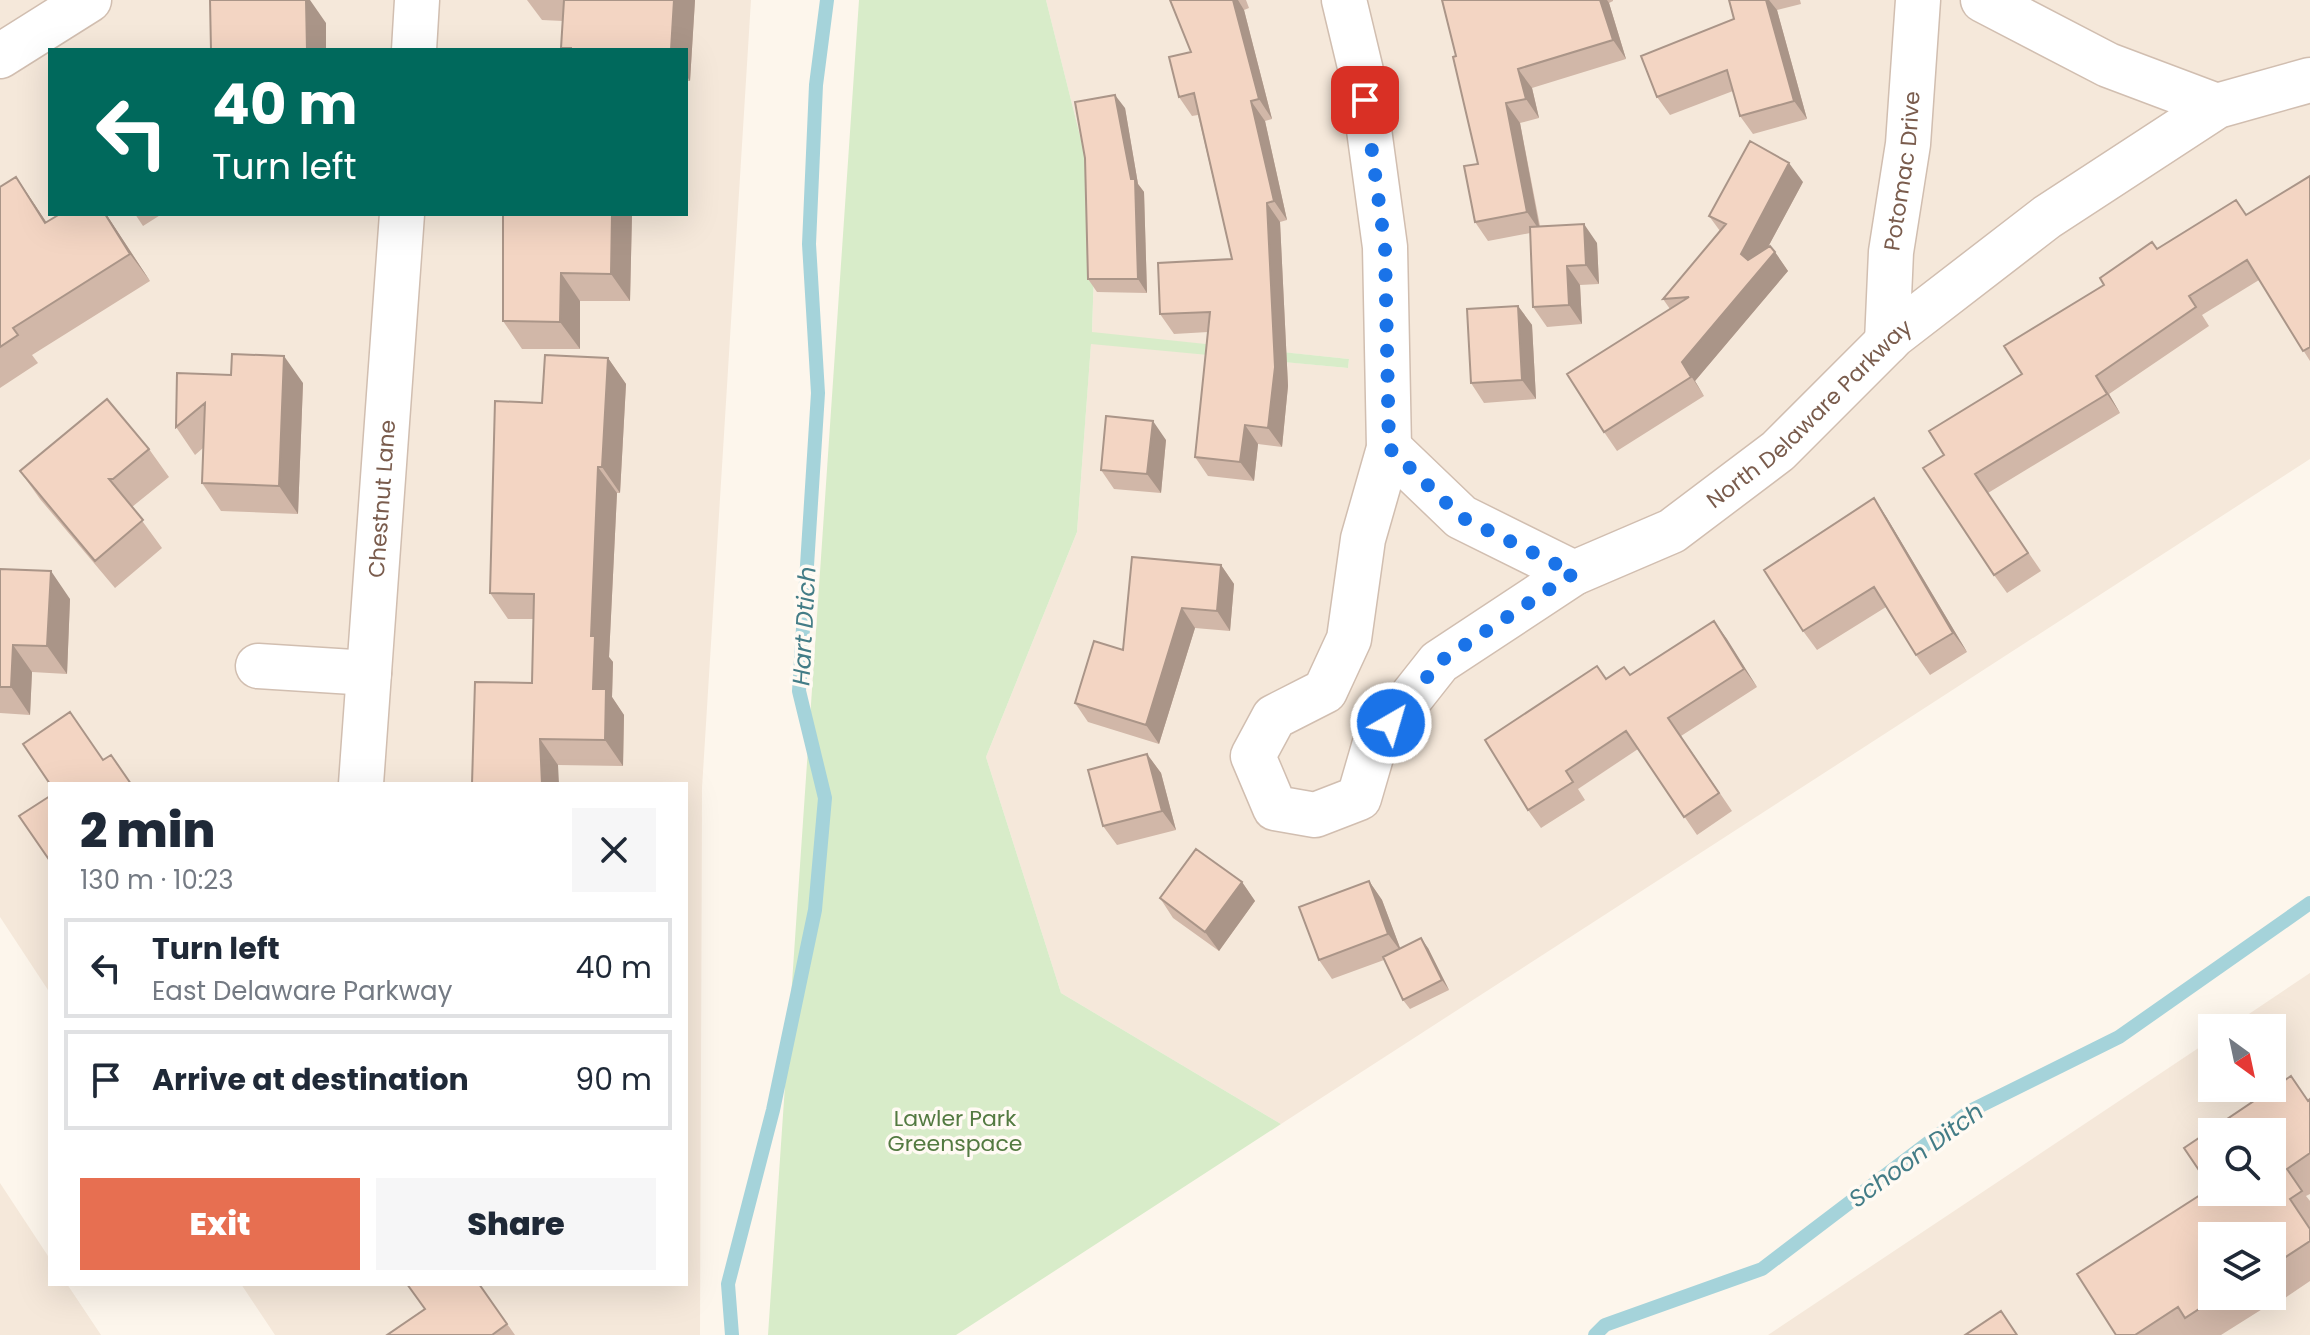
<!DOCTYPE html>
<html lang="en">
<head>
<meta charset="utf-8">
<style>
	:root { --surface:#fff; --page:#f6f6f7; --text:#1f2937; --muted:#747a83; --line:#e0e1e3; --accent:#e76f51 }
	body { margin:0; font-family:Poppins,sans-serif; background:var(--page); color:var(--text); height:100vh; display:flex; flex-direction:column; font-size:30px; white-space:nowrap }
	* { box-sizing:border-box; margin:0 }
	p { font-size:26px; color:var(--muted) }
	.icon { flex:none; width:44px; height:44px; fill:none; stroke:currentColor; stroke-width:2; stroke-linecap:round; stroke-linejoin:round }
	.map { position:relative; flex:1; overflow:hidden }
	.side { position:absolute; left:48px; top:782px; width:640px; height:504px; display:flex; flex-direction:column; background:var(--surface); border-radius:0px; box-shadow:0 8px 32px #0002 }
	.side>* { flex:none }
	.guide { position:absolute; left:48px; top:48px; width:640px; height:168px; border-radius:0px; box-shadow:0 8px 32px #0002; background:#00695c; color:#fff; overflow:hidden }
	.needle { width:52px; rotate:147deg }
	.tools { position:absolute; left:2198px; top:1014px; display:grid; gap:16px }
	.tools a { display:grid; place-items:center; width:88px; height:88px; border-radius:0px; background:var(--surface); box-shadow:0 8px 32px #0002; font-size:40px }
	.pin { position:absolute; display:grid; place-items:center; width:68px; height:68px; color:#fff; margin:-34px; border-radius:16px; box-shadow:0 4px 12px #0006 }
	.me { position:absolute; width:88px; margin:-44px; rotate:38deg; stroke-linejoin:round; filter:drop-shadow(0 0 6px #0008) }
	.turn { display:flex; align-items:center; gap:28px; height:168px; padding:0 32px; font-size:36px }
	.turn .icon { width:104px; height:104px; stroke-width:2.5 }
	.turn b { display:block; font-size:56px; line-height:68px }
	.round { display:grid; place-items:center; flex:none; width:84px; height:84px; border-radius:0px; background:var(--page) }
	.overview { display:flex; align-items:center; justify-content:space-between; height:136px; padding:0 32px }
	h1 { font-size:48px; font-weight:800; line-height:60px }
	.cta { display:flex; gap:16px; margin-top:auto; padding:16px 32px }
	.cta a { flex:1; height:92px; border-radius:0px; background:var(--accent); color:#fff; font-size:32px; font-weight:800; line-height:92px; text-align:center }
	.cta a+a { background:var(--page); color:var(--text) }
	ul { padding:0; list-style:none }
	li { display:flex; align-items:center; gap:24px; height:100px; margin:0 16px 12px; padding:0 16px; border:4px solid var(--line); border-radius:0px }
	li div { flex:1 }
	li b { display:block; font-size:30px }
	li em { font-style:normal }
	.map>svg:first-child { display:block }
	.residential { fill:#f5e8da; fill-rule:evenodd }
	.green { fill:#d8ecc9 }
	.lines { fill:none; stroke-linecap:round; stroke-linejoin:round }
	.stream { stroke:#a5d3da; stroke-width:14 }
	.minor-casing { stroke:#d1beb0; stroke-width:47 }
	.minor { stroke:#fff; stroke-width:44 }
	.wall { fill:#d1b7a8; fill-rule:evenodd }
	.shaded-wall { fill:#aa9588 }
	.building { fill:#f3d5c3; stroke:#aa9588; stroke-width:2; fill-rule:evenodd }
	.route { stroke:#1a73e8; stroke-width:14; stroke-dasharray:0 25.2 }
	.labels { text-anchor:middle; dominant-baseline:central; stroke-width:7; stroke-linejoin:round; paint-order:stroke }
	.street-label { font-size:22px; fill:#7a5c4d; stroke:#fffaf3 }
	.park-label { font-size:22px; fill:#537a41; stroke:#fffaf3 }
	.water-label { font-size:24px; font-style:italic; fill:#437c86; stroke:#fffaf3 }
</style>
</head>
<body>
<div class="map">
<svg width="2310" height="1335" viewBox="0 0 2310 1335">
	<rect width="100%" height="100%" fill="#fdf6ec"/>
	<path class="residential" d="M0 0H751L702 788 700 1335H275L241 1284H686V784H50V993L0 917ZM50 50H686V214H50Z
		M1046 0H2310V459L1281 1124 1061 993 986 757 1077 532 1091 343 1348 368 1349 359 1092 333 1095 241 1088 168Z
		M2310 973V1335H1768L2212 1039V1088H2272V1028H2228ZM2212 1132H2272V1192H2212ZM2212 1236H2272V1296H2212Z
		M0 1183 50 1259V1284H67L101 1335H0Z"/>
	<path class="green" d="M859 0H1046L1088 168 1095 241 1092 332 1349 359 1348 368 1091 344 1077 532 986 757 1061 993 1281 1124 956 1335H768Z"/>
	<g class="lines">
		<path class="stream" d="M732 1335 728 1284 773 1110 815 910 825 798 799 691 818 393 809 244 816 85 827 0
			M1595 1335 1605 1325 1762 1269 1970 1111 2119 1037 2310 903"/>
		<defs>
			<g id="minor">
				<path id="s1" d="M1344 0 1361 71 1385 247 1389 448 1363 539 1349 639 1325 691 1274 717 1253 756 1275 808 1315 815 1359 798 1375 743 1439 662 1574 573 1672 531 1778 451 1894 335 2047 217 2217 106 2310 80"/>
				<path d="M1983 0 2108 65 2217 106"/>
				<path d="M414 50 417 0"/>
				<path d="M0 56 89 0"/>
				<path id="s2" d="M1887 342 1891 252 1908 144 1918 0"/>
				<path d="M1389 448 1461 517 1574 573"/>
				<path d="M258 666 369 673"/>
				<path id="s3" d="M361 784 402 214"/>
			</g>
		</defs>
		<use href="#minor" class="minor-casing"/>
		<use href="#minor" class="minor"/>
	</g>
	<path class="wall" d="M527 0H695L690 81H686V50H563L561 48 563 21 542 20Z
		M1170 0H1246L1249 8 1244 10 1272 119 1265 121 1287 220 1280 222 1288 386 1282 447 1258 444 1254 481 1208 476 1195 457 1208 332 1174 334 1160 314 1232 259 1198 115 1192 116 1179 97 1191 52Z
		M1442 0H1613V1L1609 3 1626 59 1532 88 1539 118 1520 123 1540 226 1597 243 1599 284 1580 285 1582 324 1547 327 1533 307 1530 233 1488 241 1475 222 1478 164 1456 56Z
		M1729 0H1800L1801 4 1777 10 1807 119 1753 134 1740 116 1733 91 1670 115 1657 97 1734 19Z
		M1125 108 1138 184 1144 192 1147 293 1097 292 1088 279Z
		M2310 176V361L2259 280 2202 315 2209 326 2109 394 2120 413 1988 493 2041 571 2007 593 1994 575 1944 455 2022 374 2104 285 2157 249 2247 215Z
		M16 177 47 223 60 214H106L150 281 32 355 38 363 0 388V187Z
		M1803 182 1768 247 1775 252 1788 271 1695 381 1704 396 1617 451 1604 432 1670 309 1663 299 1720 231 1709 216Z
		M135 214H162L143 226Z
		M503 214H632L630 301H580V349H522L503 321Z
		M1518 306 1532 325 1536 399 1484 403 1471 383Z
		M608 358 626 384 620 493H617L609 657 613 662 612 697 624 715 623 766 558 765 472 784 532 683 533 619H508L490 593 542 403Z
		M177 373 303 383 298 514 221 511 202 483 203 448 195 455 176 427Z
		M1166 440 1161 493 1114 489 1101 470Z
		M149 449 169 477 132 507 162 548 115 588 40 499 20 471Z
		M1874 498 1887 518 1967 652 1930 675 1916 655 1886 607 1817 650 1803 631Z
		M1221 565 1234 584 1230 631 1195 628 1159 744 1088 722 1075 703 1123 650Z
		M0 569 70 599 67 674 32 672 30 715 0 713Z
		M1714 621 1757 687 1681 736 1732 811 1697 835 1638 749 1578 789 1585 800 1541 828 1528 810 1606 679 1630 675Z
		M1147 754 1161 773 1176 830 1117 845 1103 826Z
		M1369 881 1382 900 1400 948H1428L1449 990 1410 1009 1403 1000 1384 960 1332 979 1319 960Z
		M1242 882 1255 901 1219 951 1173 918 1160 898Z
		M2310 1099V1194L2306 1196 2310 1201V1281L2285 1298 2283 1296 2221 1335H2116L2211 1188ZM2272 1236V1296H2212Z
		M479 1284 515 1335H387L425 1309Z"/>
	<path class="shaded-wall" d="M306 0H310L326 23V50H307Z
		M674 0H695L690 81 686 75V50H671Z
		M1233 0H1238L1244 10 1272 119 1259 99Z
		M1600 0H1607L1609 3 1626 59 1613 40Z
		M1766 0H1769L1777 10 1807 119 1794 101Z
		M1518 69 1532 88 1539 118 1526 99Z
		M1115 95 1125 108 1138 184 1144 192 1147 293 1138 279 1131 179Z
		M1251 101 1265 121 1287 220 1274 201Z
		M1506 103 1520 123 1540 231 1527 212Z
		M1789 163 1803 182 1754 273 1741 254Z
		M16 177 35 205 65 251 45 223Z
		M1267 203 1280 222 1288 386 1282 447 1268 428Z
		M105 214H106L150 281 130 254Z
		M612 214H632L630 301 611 274Z
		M1584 224 1597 243 1599 284 1586 265Z
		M1775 252 1788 271 1695 381 1704 396 1682 362Z
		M1567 266 1580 285 1582 324 1569 305Z
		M561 273 580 301V349L560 322Z
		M1518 306 1532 325 1536 399 1522 380Z
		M284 356 303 383 298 514 279 486Z
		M608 358 626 384 620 493 602 467Z
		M2096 376 2109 394 2120 413 2107 394Z
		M1153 421 1166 440 1161 493 1147 474Z
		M1245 425 1258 444 1254 481 1240 462Z
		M598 467 617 493 609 657 613 662 612 697 624 715 623 766 605 740 593 689 591 636Z
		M1874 498 1887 518 1967 652 1953 633Z
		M1221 565 1234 584 1230 631 1217 611Z
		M51 571 70 599 67 674 47 646Z
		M1182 608 1195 628 1159 744 1146 725Z
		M1714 621 1727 639 1757 687 1744 669Z
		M13 645 32 672 30 715 11 687Z
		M540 739 558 765 559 784H542Z
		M1147 754 1161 773 1176 830 1162 811Z
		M1369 881 1382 900 1402 953 1388 934Z
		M1242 882 1255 901 1219 951 1205 932Z
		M1421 938 1428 948 1449 990 1442 980Z"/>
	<path class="building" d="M210 0H306L307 50H211Z
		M564 0H674L671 50H571V48H561Z
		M1170 0H1233L1259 99 1251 101 1274 201 1267 203 1275 367 1268 428 1245 425 1240 462 1195 457 1210 312 1160 314 1158 263 1232 259 1194 93 1179 97 1169 57 1191 52Z
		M1442 0H1600L1613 40 1518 69 1526 99 1506 103 1527 212 1475 222 1464 166 1478 164 1453 57 1456 56Z
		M1729 0H1766L1794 101 1740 116 1727 70 1657 97 1641 56 1734 19Z
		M1115 95 1131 179H1135L1138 279H1088L1085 158 1075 102Z
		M1750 141 1789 163 1741 254 1748 260 1770 246 1775 252 1682 362 1691 377 1604 432 1567 374 1689 297 1663 299 1726 224 1709 216Z
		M2310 176V347L2303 351 2247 260 2189 296 2196 307 2096 376 2107 394 1975 474 2028 553 1994 575 1923 468 1944 455 1929 431 2022 374 2004 346 2104 285 2100 278 2152 242 2157 249 2236 200 2246 215Z
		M16 177 45 223 60 214H105L130 254 13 328 18 335 0 347V187Z
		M503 214H612L611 274 561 273 560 322 503 321Z
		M1584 224 1586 265 1567 266 1569 305 1533 307 1530 227Z
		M1518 306 1522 380 1471 383 1467 309Z
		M232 354 284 356 279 486 202 483 205 403 176 427 177 373 231 375Z
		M545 355 608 358 602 467H598L591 636H595L593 689H606L605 740 540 739 542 784H464H472L475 682 532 683 534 594 490 593 495 401 542 403Z
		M107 399 149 449 113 479H109L143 520 95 561 20 471Z
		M1106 416 1153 421 1147 474 1101 470Z
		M1874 498 1953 633 1916 655 1874 587 1803 631 1764 570Z
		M1132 557 1221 565 1217 611 1182 608 1146 725 1075 703 1094 641 1123 650Z
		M0 569 51 571 47 646 13 645 11 687H0Z
		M1714 621 1744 669 1668 718 1719 793 1684 817 1626 731 1566 771 1573 782 1528 810 1485 740 1597 666 1606 679 1624 667 1630 675Z
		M70 712 103 760 111 755 131 784H50L23 744Z
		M1147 754 1162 811 1103 826 1088 770Z
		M50 796V861L19 816Z
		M1196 849 1242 882 1205 932 1160 898Z
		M1369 881 1388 934 1319 960 1299 907Z
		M1421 938 1442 980 1403 1000 1383 957Z
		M2291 1076 2308 1101 2310 1099V1153L2287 1169 2302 1191 2290 1199 2310 1229V1241L2272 1266V1236H2212V1296H2219L2185 1318 2178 1307 2135 1335H2116L2077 1274 2211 1188 2184 1148ZM2212 1132H2272V1192H2212Z
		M407 1284H479L507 1324 492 1335H387L425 1309Z
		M2001 1311 2017 1335H1965Z"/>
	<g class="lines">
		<path class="route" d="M1365 100 1385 247 1389 448 1461 517 1574 573 1439 662 1391 723"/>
	</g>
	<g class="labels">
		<g class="street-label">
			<text stroke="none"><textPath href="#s2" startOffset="172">Potomac Drive</textPath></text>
			<text stroke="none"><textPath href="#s1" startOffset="1560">North Delaware Parkway</textPath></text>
			<text stroke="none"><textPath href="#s3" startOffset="286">Chestnut Lane</textPath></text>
		</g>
		<g class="park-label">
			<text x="955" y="1118">Lawler Park<tspan x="955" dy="25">Greenspace</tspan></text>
		</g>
		<g class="water-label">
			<text transform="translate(804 626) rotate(-87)">Hart Dtich</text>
			<text transform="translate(1916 1155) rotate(-36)">Schoon Ditch</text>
		</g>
	</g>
</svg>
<div class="tools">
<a><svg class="needle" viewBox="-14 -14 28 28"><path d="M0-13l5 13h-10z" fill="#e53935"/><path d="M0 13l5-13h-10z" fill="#747a83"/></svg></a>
<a><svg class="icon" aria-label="search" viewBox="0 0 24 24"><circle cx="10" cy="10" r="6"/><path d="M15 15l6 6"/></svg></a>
<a><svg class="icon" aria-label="layers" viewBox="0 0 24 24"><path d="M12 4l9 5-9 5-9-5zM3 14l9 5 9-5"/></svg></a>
</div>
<div class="pin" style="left:1365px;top:100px;background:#d93025"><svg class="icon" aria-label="arrive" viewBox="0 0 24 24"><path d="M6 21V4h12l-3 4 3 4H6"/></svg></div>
<svg class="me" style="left:1391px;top:723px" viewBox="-20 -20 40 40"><circle r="17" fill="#1a73e8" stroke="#fff" stroke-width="3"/><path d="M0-11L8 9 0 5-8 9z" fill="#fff"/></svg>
<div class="guide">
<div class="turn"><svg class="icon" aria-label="left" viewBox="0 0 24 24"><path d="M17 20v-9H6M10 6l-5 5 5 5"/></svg><div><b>40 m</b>Turn left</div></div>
</div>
<section class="side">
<div class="overview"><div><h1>2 min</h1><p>130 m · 10:23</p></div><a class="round"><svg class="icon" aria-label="close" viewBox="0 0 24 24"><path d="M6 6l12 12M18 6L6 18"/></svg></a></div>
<ul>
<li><svg class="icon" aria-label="left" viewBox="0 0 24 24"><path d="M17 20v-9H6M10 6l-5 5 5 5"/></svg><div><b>Turn left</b><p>East Delaware Parkway</p></div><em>40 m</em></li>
<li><svg class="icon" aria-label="arrive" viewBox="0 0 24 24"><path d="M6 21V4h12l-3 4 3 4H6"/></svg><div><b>Arrive at destination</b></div><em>90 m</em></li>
</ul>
<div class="cta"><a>Exit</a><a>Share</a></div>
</section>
</div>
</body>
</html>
